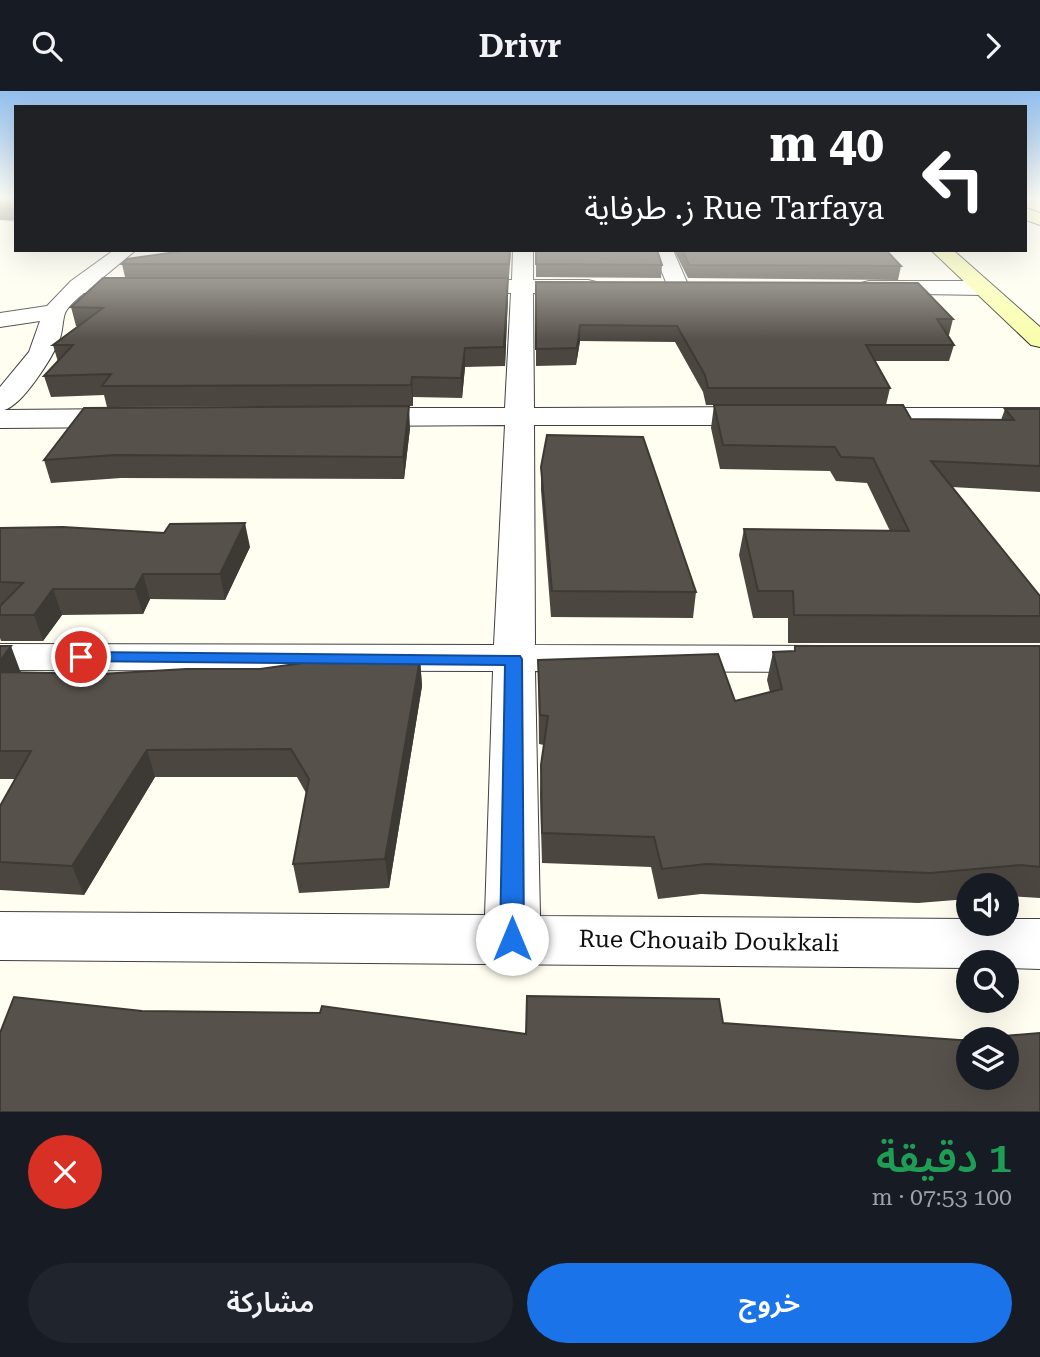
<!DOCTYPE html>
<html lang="ar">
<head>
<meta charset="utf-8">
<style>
	:root { --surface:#171b24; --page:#20242c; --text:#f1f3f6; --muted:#9ea1a6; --accent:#1a73e8 }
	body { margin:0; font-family:"Roboto Serif","Noto Sans Arabic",serif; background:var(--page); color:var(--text); direction:rtl; height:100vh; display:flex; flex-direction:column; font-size:26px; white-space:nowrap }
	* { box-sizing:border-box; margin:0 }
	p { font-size:23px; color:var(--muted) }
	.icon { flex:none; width:38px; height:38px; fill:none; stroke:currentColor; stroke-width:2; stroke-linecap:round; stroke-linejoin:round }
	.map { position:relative; height:1021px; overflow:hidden; direction:ltr }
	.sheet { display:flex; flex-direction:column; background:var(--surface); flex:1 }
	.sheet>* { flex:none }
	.guide { position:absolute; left:14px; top:14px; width:1013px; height:147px; border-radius:0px; box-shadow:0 7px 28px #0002; direction:rtl; background:#202124; color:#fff; overflow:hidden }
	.controls { position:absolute; left:956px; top:782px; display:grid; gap:14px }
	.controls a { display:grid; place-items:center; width:63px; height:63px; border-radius:50%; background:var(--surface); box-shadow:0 7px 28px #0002; font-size:35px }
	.pin { position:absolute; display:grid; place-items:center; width:60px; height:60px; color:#fff; margin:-30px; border:4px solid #fff; border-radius:50%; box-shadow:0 2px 7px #0007 }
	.me { position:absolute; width:77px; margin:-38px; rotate:0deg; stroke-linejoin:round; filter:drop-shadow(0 0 5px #0008) }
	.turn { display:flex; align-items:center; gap:24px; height:147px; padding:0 28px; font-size:32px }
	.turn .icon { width:91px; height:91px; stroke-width:2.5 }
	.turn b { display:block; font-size:49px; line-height:60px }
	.round { display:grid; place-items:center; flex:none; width:74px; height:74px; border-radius:37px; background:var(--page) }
	.summary { display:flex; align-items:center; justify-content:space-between; height:119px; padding:0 28px }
	h1 { font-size:42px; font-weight:600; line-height:52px; color:#1e9e55 }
	.action { display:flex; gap:14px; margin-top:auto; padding:14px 28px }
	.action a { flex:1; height:80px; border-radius:42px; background:var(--accent); color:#fff; font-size:28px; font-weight:600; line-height:80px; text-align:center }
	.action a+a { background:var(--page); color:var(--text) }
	header { display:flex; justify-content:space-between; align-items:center; height:91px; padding:0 28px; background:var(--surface); font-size:32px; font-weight:600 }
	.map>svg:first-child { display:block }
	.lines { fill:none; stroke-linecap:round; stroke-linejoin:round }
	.minor-casing { stroke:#414141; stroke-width:2 }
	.secondary-casing { stroke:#303030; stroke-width:2 }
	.minor { fill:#fff; fill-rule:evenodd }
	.secondary { fill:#f9feac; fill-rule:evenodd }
	.wall { fill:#4b4640 }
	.shaded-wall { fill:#3d3934 }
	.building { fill:#57514b; stroke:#3d3934; stroke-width:2 }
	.route { fill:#1a73e8; stroke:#114b97; stroke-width:2 }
	.labels { text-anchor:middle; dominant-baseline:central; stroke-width:7; stroke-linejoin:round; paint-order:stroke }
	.near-street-label { font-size:24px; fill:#0e0e0e; stroke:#fff }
</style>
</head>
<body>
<header><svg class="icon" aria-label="forward" viewBox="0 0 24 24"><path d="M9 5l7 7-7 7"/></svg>Drivr<svg class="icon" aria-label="search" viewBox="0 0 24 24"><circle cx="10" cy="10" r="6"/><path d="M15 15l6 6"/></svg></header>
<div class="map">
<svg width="1040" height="1021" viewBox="0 0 1040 1021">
	<rect width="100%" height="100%" fill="#fffef0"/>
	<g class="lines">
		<defs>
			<path id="minor" d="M114 159H136L101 188 155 190 158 195 155 200 147 202H84C78 207 69 214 65 222 62 231 63 241 59 250 52 267 22 315 4 319L128 318 138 321 142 327 138 333 128 336 0 337V296L29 261 40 230 0 236V222L47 215 71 190Z
				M513 159H533V189H588L596 191 599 196 596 201 588 203 533 202 534 317 765 316 775 319 779 325 775 331 765 334H534L535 554 824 555 839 559 845 568 839 577 824 581 535 580 540 825 968 828V833H1006V828H1040V878L1006 877V872H968V877L0 869V821L485 824 493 580 0 579V553L494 554 505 334 356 335 346 332 342 326 346 320 356 317H505L511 202H456L448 200 445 195 448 190 456 188 512 189Z
				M653 159H673L689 196 686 201H670Z
				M869 190H982L990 192 993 197 990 202 982 204 861 202 858 197 861 192Z
				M857 317H1040V335H857L847 332 843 326 847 320Z"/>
			<path id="secondary" d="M1026 117 1040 122V134L1026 129Z
				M931 159H953L1040 236V256L1031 254Z"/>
		</defs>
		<use href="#minor" class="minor-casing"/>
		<use href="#secondary" class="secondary-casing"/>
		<use href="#minor" class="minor"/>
		<use href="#secondary" class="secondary"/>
	</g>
	<path class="wall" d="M0 117 16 118V130L0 129Z
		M190 159H511L509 186H125L122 173Z
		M536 159 662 174 661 187 536 186Z
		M674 159H886L901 175 898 189 688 187Z
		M536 191 953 228 949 244H947L954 254 949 270H875L890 297 886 314H706L703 301 675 251 580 250 576 274 536 275Z
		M508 205 505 275 465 276 462 307 413 306V315L107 316 104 304 51 306 44 285 58 271 53 254 78 235H76L71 216Z
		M714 314 911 328 1001 329 1005 318H1040V401L952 396 1040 505V552H788V527H753L739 464 744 438 890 440 867 392 836 390 830 380 720 378 711 337Z
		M410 337 404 388 121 387 51 392 44 369Z
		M541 376 696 501 693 527 551 526 541 399Z
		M0 437 250 456 225 509 150 508 143 523 62 524 43 550H1L0 547Z
		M0 555 21 581 100 583 260 578 420 568 422 595 389 797 299 802 293 773 306 702 297 686H155L84 804 0 799V715L15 688H0Z
		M795 555H1040V807L1006 805V794H968V808L918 812 701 803 658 808 651 776 542 772 540 704 541 674 544 654 539 653 538 569 735 610 770 601 767 589 773 561 794 560Z"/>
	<path class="shaded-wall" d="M508 187V205L505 275 504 256Z
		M580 234V250L576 274 577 257Z
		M465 257V276L462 307 461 287Z
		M412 286 413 306V315L411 294Z
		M409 315 410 337 404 388 403 366Z
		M245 432 250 456 225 509 220 483Z
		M143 483 150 508 143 523 135 498Z
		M53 498 62 524 43 550 34 524Z
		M11 555 21 582 0 600V570Z
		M420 568 422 595 389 797 385 768Z
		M147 659 155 686 84 804 72 775Z"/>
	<path class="building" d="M0 106H16V118L0 117Z
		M190 159H510L509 173H122L127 168Z
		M536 159H657L662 174 536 173Z
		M682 159H886L901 175 689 174Z
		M103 187H508L504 256 465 257 461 287 412 286 411 294 102 295 111 283 44 285 73 254H53L103 217 71 216Z
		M536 191 918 192 953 228H937L954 254H866L890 297H708L705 284 677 235 580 234 577 257 536 258Z
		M714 314H903L911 328 1014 329 1005 318H1040V375L931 370 1040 505V525L794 524 793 500H758L744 438 909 440 873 367 841 366 835 356 723 354Z
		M409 315 403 366 115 364 44 369 84 317Z
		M547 344 643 346 696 501 552 500 541 376Z
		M245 432 220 483H143L135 498H53L34 524H0V515L23 492 0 491V437L63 436 164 442 170 433Z
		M0 555H11L0 570Z
		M795 555H1040V776L1021 774 930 782 706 773 662 778 654 746 542 742 541 674 548 625 540 624 538 569 718 563 735 610 782 598 773 561 795 560Z
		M331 568H420L385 768 293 773 309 688 291 658 147 659 72 775 0 771V715L31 660H0V581L100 583 186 578H260Z
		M527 905 719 908 723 932 959 949H968V987H1006V948H969L1040 942V1021H0V942L14 906 142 920 320 922 322 915 526 943Z"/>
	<linearGradient id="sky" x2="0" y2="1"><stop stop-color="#93c0ee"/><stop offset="0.43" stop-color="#fffff8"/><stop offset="1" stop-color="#fffff8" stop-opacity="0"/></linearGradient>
	<rect width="1040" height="249" fill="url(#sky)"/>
	<path class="route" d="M81 561 520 565 522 568 524 848 520 855 512 858 504 855 500 848 505 574 75 570 72 566Z"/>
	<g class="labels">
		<g class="near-street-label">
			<text transform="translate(709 850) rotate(1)">Rue Chouaib Doukkali</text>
		</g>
	</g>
</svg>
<div class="controls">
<a><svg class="icon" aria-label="sound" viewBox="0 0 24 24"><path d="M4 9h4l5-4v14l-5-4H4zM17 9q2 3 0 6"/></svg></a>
<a><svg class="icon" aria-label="search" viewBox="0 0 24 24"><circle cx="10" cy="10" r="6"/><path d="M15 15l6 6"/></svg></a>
<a><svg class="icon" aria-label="layers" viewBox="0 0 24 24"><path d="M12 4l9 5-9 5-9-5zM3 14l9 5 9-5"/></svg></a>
</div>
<div class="pin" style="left:81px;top:566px;background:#d93025"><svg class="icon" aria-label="arrive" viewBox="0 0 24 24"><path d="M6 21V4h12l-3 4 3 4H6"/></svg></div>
<svg class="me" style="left:512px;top:848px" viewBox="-20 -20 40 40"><circle r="19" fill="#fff"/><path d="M0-13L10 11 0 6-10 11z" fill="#1a73e8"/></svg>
<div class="guide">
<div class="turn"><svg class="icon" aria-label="left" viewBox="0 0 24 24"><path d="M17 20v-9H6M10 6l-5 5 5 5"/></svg><div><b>40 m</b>Rue Tarfaya ز. طرفاية</div></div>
</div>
</div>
<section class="sheet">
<div class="summary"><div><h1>1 دقيقة</h1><p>100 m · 07:53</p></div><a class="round" style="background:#d93025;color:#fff"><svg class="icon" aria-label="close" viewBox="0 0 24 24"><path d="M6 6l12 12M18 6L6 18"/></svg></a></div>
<div class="action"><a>خروج</a><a>مشاركة</a></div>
</section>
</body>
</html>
